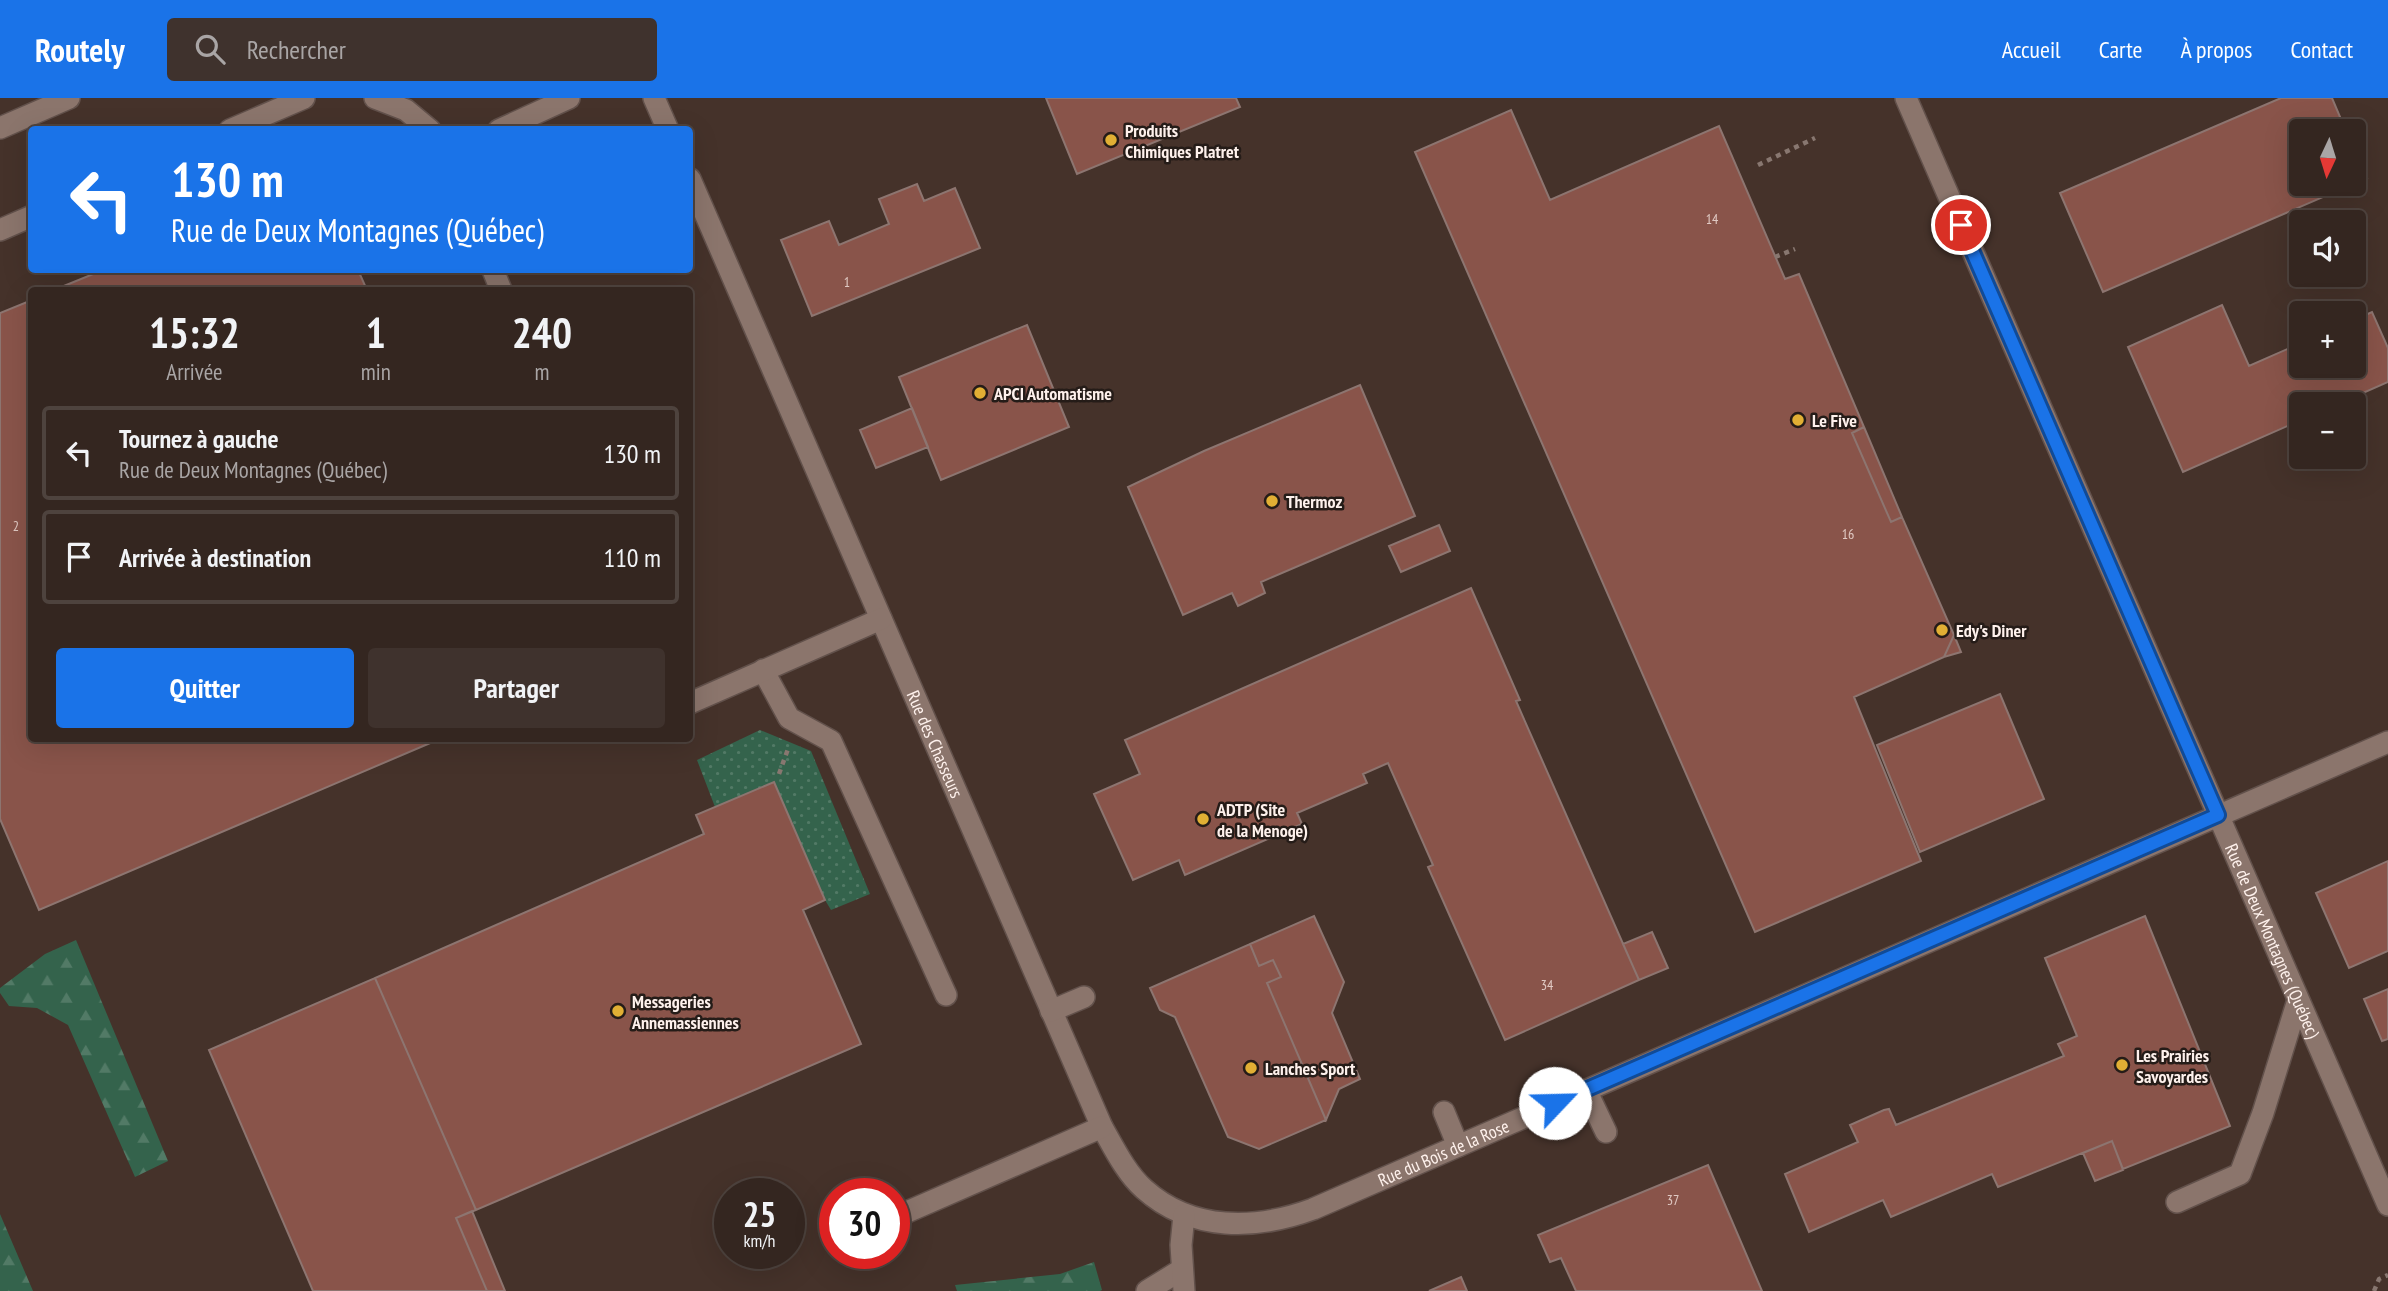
<!DOCTYPE html>
<html lang="fr">
<head>
<meta charset="utf-8">
<style>
	:root { --surface:#342620; --page:#3f322d; --text:#f1f3f6; --muted:#a9a5a5; --line:#4e433e; --accent:#1a73e8 }
	body { margin:0; font-family:"PT Sans Narrow",sans-serif; background:var(--page); color:var(--text); height:100vh; display:flex; flex-direction:column; font-size:26px; white-space:nowrap }
	* { box-sizing:border-box; margin:0 }
	p { font-size:23px; color:var(--muted) }
	.icon { flex:none; width:38px; height:38px; fill:none; stroke:currentColor; stroke-width:2; stroke-linecap:round; stroke-linejoin:round }
	.map { position:relative; flex:1; overflow:hidden }
	.details { position:absolute; left:28px; top:189px; width:665px; height:455px; display:flex; flex-direction:column; background:var(--surface); border-radius:7px; box-shadow:0 7px 28px #0002,0 0 0 2px var(--line) }
	.details>* { flex:none }
	.banner { position:absolute; left:28px; top:28px; width:665px; height:147px; border-radius:7px; box-shadow:0 7px 28px #0002,0 0 0 2px var(--line); background:#1a73e8; color:#fff; overflow:hidden }
	.needle { width:46px; rotate:184deg }
	.tools { position:absolute; left:2289px; top:21px; display:grid; gap:14px }
	.tools a { display:grid; place-items:center; width:77px; height:77px; border-radius:7px; background:var(--surface); box-shadow:0 7px 28px #0002,0 0 0 2px var(--line); font-size:35px }
	.speed { position:absolute; left:714px; top:1080px; display:flex; gap:14px; font-size:35px; font-weight:700; text-align:center }
	.speed>* { display:grid; place-content:center; width:91px; height:91px; border-radius:50%; background:var(--surface); box-shadow:0 7px 28px #0002,0 0 0 2px var(--line); line-height:1 }
	.speed small { font-size:18px; font-weight:400 }
	.speed .limit { border:10px solid #d22; background:#fff; color:#111 }
	.pin { position:absolute; display:grid; place-items:center; width:60px; height:60px; color:#fff; margin:-30px; border:4px solid #fff; border-radius:50%; box-shadow:0 2px 7px #0007 }
	.me { position:absolute; width:77px; margin:-38px; rotate:66deg; stroke-linejoin:round; filter:drop-shadow(0 0 5px #0008) }
	.turn { display:flex; align-items:center; gap:24px; height:147px; padding:0 28px; font-size:32px }
	.turn .icon { width:91px; height:91px; stroke-width:2.5 }
	.turn b { display:block; font-size:49px; line-height:60px }
	.eta { display:flex; justify-content:space-evenly; align-items:center; height:119px; text-align:center }
	.eta b { font-size:42px; font-weight:800; line-height:49px }
	.cta { display:flex; gap:14px; margin-top:auto; padding:14px 28px }
	.cta a { flex:1; height:80px; border-radius:7px; background:var(--accent); color:#fff; font-size:28px; font-weight:800; line-height:80px; text-align:center }
	.cta a+a { background:var(--page); color:var(--text) }
	ul { padding:0; list-style:none }
	li { display:flex; align-items:center; gap:21px; height:94px; margin:0 14px 10px; padding:0 14px; border:4px solid var(--line); border-radius:7px }
	li div { flex:1 }
	li b { display:block; font-size:26px }
	li em { font-style:normal }
	header { display:flex; align-items:center; gap:42px; box-sizing:border-box; height:98px; padding:0 35px; background:var(--accent); color:#fff }
	header strong { font-size:33px }
	nav { display:flex; gap:38px; margin-inline-start:auto; font-size:24px }
	.search { width:490px; height:63px; background:var(--page); display:flex; align-items:center; gap:18px; box-sizing:border-box; padding:0 24px; border-radius:7px; color:var(--muted); font-size:26px }
	.map>svg:first-child { display:block }
	.forest { fill:url(#forest-firs) }
	.garden { fill:url(#garden-dots) }
	.building { fill:#89544a; stroke:#8d7570; stroke-width:2 }
	.lines { fill:none; stroke-linecap:round; stroke-linejoin:round }
	.minor-casing { stroke:#62514b; stroke-width:24 }
	.path { stroke:#887770; stroke-width:4.5; stroke-dasharray:5 5; stroke-linecap:butt }
	.minor { stroke:#8b756c; stroke-width:21 }
	.route-casing { stroke:#114b97; stroke-width:18 }
	.route { stroke:#1a73e8; stroke-width:12 }
	.poi-dot { fill:#e1af34; stroke:#251c18; stroke-width:2.5 }
	.labels { text-anchor:middle; dominant-baseline:central; stroke-width:5; stroke-linejoin:round; paint-order:stroke }
	.number-label { font-size:14px; fill:#e1cac4 }
	.poi-label { font-size:18px; font-weight:bold; fill:#fef1ec; stroke:#251c18; text-anchor:start }
	.street-label { font-size:18px; fill:#fef1ec; stroke:#251c18 }
</style>
</head>
<body>
<header>
<strong>Routely</strong>
<div class="search"><svg class="icon" aria-label="search" viewBox="0 0 24 24"><circle cx="10" cy="10" r="6"/><path d="M15 15l6 6"/></svg>Rechercher</div>
<nav><a>Accueil</a><a>Carte</a><a>À propos</a><a>Contact</a></nav>
</header>
<div class="map">
<svg width="2388" height="1193" viewBox="0 0 2388 1193">
	<defs>
		<pattern id="forest-firs" width="22" height="20" patternUnits="userSpaceOnUse" patternTransform="scale(1.75)"><rect width="22" height="20" fill="#34634c"/><path d="M5 1l3.5 6h-7zM16 11l3.5 6h-7z" fill="#527a66"/></pattern>
		<pattern id="garden-dots" width="8" height="8" patternUnits="userSpaceOnUse" patternTransform="scale(1.75)"><rect width="8" height="8" fill="#34634c"/><path d="M2 2h.1M6 6h.1" fill="none" stroke="#527a66" stroke-width="1.8" stroke-linecap="round"/></pattern>
	</defs>
	<rect width="100%" height="100%" fill="#45322a"/>
	<path class="forest" d="M76 842 168 1063 135 1079 68 927 37 910 9 908 0 895V890L45 856Z
		M0 1116 33 1193H0Z
		M1094 1164 1102 1192 1100 1193H957L955 1187 1060 1176Z"/>
	<path class="garden" d="M760 632 811 653 870 796 831 812 825 802 774 684 715 709 697 662Z"/>
	<path class="building" d="M1046 0H1236L1240 9 1077 76Z
		M2281 0H2332L2346 33H2301V86H2354V50L2367 80 2103 194 2060 95Z
		M1511 12 1550 102 1719 28 1785 181 1799 176 1864 329 1852 335 1891 424 1902 419 1954 537 1944 559 1854 599 1921 763 1755 834 1415 54Z
		M917 86 924 103 955 90 980 150 812 218 781 142 829 123 839 147 889 126 879 101Z
		M103 172H358L367 192H54Z
		M32 202V640H442L39 812 0 721V215Z
		M2222 207 2249 268 2301 245V268H2354V222L2372 214 2388 250V284L2338 306H2301V322L2183 374 2128 249Z
		M1027 227 1069 329 941 382 899 279Z
		M1360 287 1415 418 1261 484 1265 495 1238 508 1232 495 1183 517 1128 389 1204 353Z
		M912 310 928 349 876 370 860 332Z
		M1864 329 1902 419 1891 424 1852 335Z
		M1439 427 1450 453 1401 474 1389 448Z
		M1471 490 1520 602 1516 603 1639 882 1505 942 1428 769 1433 767 1388 665 1363 676 1367 685 1297 715 1302 726 1185 777 1179 762 1133 782 1094 696 1140 676 1125 642Z
		M1954 537 1961 554 1944 559Z
		M2000 596 2044 701 1920 754 1877 647Z
		M774 684 825 802 803 812 861 946 476 1112 375 880 704 736 696 717Z
		M2388 763V853L2349 870 2316 795Z
		M1314 818 1344 884 1332 915 1360 981 1339 991 1326 1022 1267 885 1281 879 1273 862 1259 868 1250 846Z
		M2145 818 2230 1028 2123 1071 2112 1043 1998 1089 1992 1076 1891 1119 1883 1102 1809 1134 1785 1076 1858 1044 1850 1027 1884 1012 1889 1011 1896 1027 2064 958 2058 946 2077 938 2045 860Z
		M1652 834 1668 870 1639 882 1623 846Z
		M1250 846 1259 868 1273 862 1281 879 1267 885 1326 1022 1259 1051 1228 1039 1175 919 1160 912 1150 890Z
		M375 880 476 1112 456 1120 487 1193H313L209 952Z
		M2388 891V941L2382 943 2364 901Z
		M2112 1043 2123 1072 2095 1083 2083 1055Z
		M1708 1067 1762 1193H1576L1561 1160 1550 1164 1538 1137Z
		M472 1113 505 1193H487L456 1120Z
		M1461 1179 1467 1193H1429Z"/>
	<g class="lines">
		<defs>
			<g id="minor">
				<path d="M375 0 406 12 430 32"/>
				<path d="M654 0 668 32"/>
				<path id="s1" d="M1906 0 2388 1107"/>
				<path d="M0 30 69 0"/>
				<path d="M230 32 304 0"/>
				<path d="M499 32 569 0"/>
				<path id="s2" d="M690 81 1102 1029C1114 1050 1126 1075 1144 1091 1192 1134 1256 1132 1313 1111L2388 644"/>
				<path d="M0 132 32 118"/>
				<path d="M493 172 501 192"/>
				<path d="M763 572 789 620 831 643 946 897"/>
				<path d="M690 605 881 521"/>
				<path d="M1051 913 1084 899"/>
				<path d="M1586 992 1606 1034"/>
				<path d="M1444 1014 1458 1048"/>
				<path d="M2177 1104 2240 1076 2263 1015 2298 902"/>
				<path d="M900 1117 1102 1029"/>
				<path d="M1147 1193 1181 1172"/>
				<path d="M1184 1193 1181 1147 1184 1117"/>
			</g>
		</defs>
		<use href="#minor" class="minor-casing"/>
		<path class="path" d="M1758 67 1815 40
			M1775 159 1795 151
			M779 676 788 651
			M2374 1193 2379 1181 2388 1177"/>
		<use href="#minor" class="minor"/>
	</g>
	<g class="lines">
		<defs>
			<path id="route" d="M1555 1005 2218 717 1961 127"/>
		</defs>
		<use href="#route" class="route-casing"/>
		<use href="#route" class="route"/>
	</g>
	<g class="poi-dot">
		<circle cx="1111" cy="42" r="7"/>
		<circle cx="980" cy="295" r="7"/>
		<circle cx="1798" cy="322" r="7"/>
		<circle cx="1272" cy="403" r="7"/>
		<circle cx="1942" cy="532" r="7"/>
		<circle cx="1203" cy="721" r="7"/>
		<circle cx="618" cy="913" r="7"/>
		<circle cx="2122" cy="967" r="7"/>
		<circle cx="1251" cy="970" r="7"/>
	</g>
	<g class="labels">
		<g class="number-label">
			<text x="1712" y="121">14</text>
			<text x="847" y="184">1</text>
			<text x="16" y="428">2</text>
			<text x="1848" y="436">16</text>
			<text x="1547" y="887">34</text>
			<text x="1673" y="1102">37</text>
		</g>
		<g class="poi-label">
			<text x="1125" y="32">Produits<tspan x="1125" dy="21">Chimiques Platret</tspan></text>
			<text x="994" y="295">APCI Automatisme</text>
			<text x="1812" y="322">Le Five</text>
			<text x="1286" y="403">Thermoz</text>
			<text x="1956" y="532">Edy's Diner</text>
			<text x="1217" y="711">ADTP (Site<tspan x="1217" dy="21">de la Menoge)</tspan></text>
			<text x="632" y="903">Messageries<tspan x="632" dy="21">Annemassiennes</tspan></text>
			<text x="2136" y="957">Les Prairies<tspan x="2136" dy="21">Savoyardes</tspan></text>
			<text x="1265" y="970">Lanches Sport</text>
		</g>
		<g class="street-label">
			<text stroke="none"><textPath href="#s2" startOffset="616">Rue des Chasseurs</textPath></text>
			<text stroke="none"><textPath href="#s1" startOffset="919">Rue de Deux Montagnes (Québec)</textPath></text>
			<text stroke="none"><textPath href="#s2" startOffset="1430">Rue du Bois de la Rose</textPath></text>
		</g>
	</g>
</svg>
<div class="tools">
<a><svg class="needle" viewBox="-14 -14 28 28"><path d="M0-13l5 13h-10z" fill="#e53935"/><path d="M0 13l5-13h-10z" fill="#a9a5a5"/></svg></a>
<a><svg class="icon" aria-label="sound" viewBox="0 0 24 24"><path d="M4 9h4l5-4v14l-5-4H4zM17 9q2 3 0 6"/></svg></a>
<a>+</a>
<a>−</a>
</div>
<div class="speed"><div>25<small>km/h</small></div><div class="limit">30</div></div>
<div class="pin" style="left:1961px;top:127px;background:#d93025"><svg class="icon" aria-label="arrive" viewBox="0 0 24 24"><path d="M6 21V4h12l-3 4 3 4H6"/></svg></div>
<svg class="me" style="left:1555px;top:1005px" viewBox="-20 -20 40 40"><circle r="19" fill="#fff"/><path d="M0-13L10 11 0 6-10 11z" fill="#1a73e8"/></svg>
<div class="banner">
<div class="turn"><svg class="icon" aria-label="left" viewBox="0 0 24 24"><path d="M17 20v-9H6M10 6l-5 5 5 5"/></svg><div><b>130 m</b>Rue de Deux Montagnes (Québec)</div></div>
</div>
<section class="details">
<div class="eta">
<div><b>15:32</b><p>Arrivée</p></div>
<div><b>1</b><p>min</p></div>
<div><b>240</b><p>m</p></div>
</div>
<ul>
<li><svg class="icon" aria-label="left" viewBox="0 0 24 24"><path d="M17 20v-9H6M10 6l-5 5 5 5"/></svg><div><b>Tournez à gauche</b><p>Rue de Deux Montagnes (Québec)</p></div><em>130 m</em></li>
<li><svg class="icon" aria-label="arrive" viewBox="0 0 24 24"><path d="M6 21V4h12l-3 4 3 4H6"/></svg><div><b>Arrivée à destination</b></div><em>110 m</em></li>
</ul>
<div class="cta"><a>Quitter</a><a>Partager</a></div>
</section>
</div>
</body>
</html>
